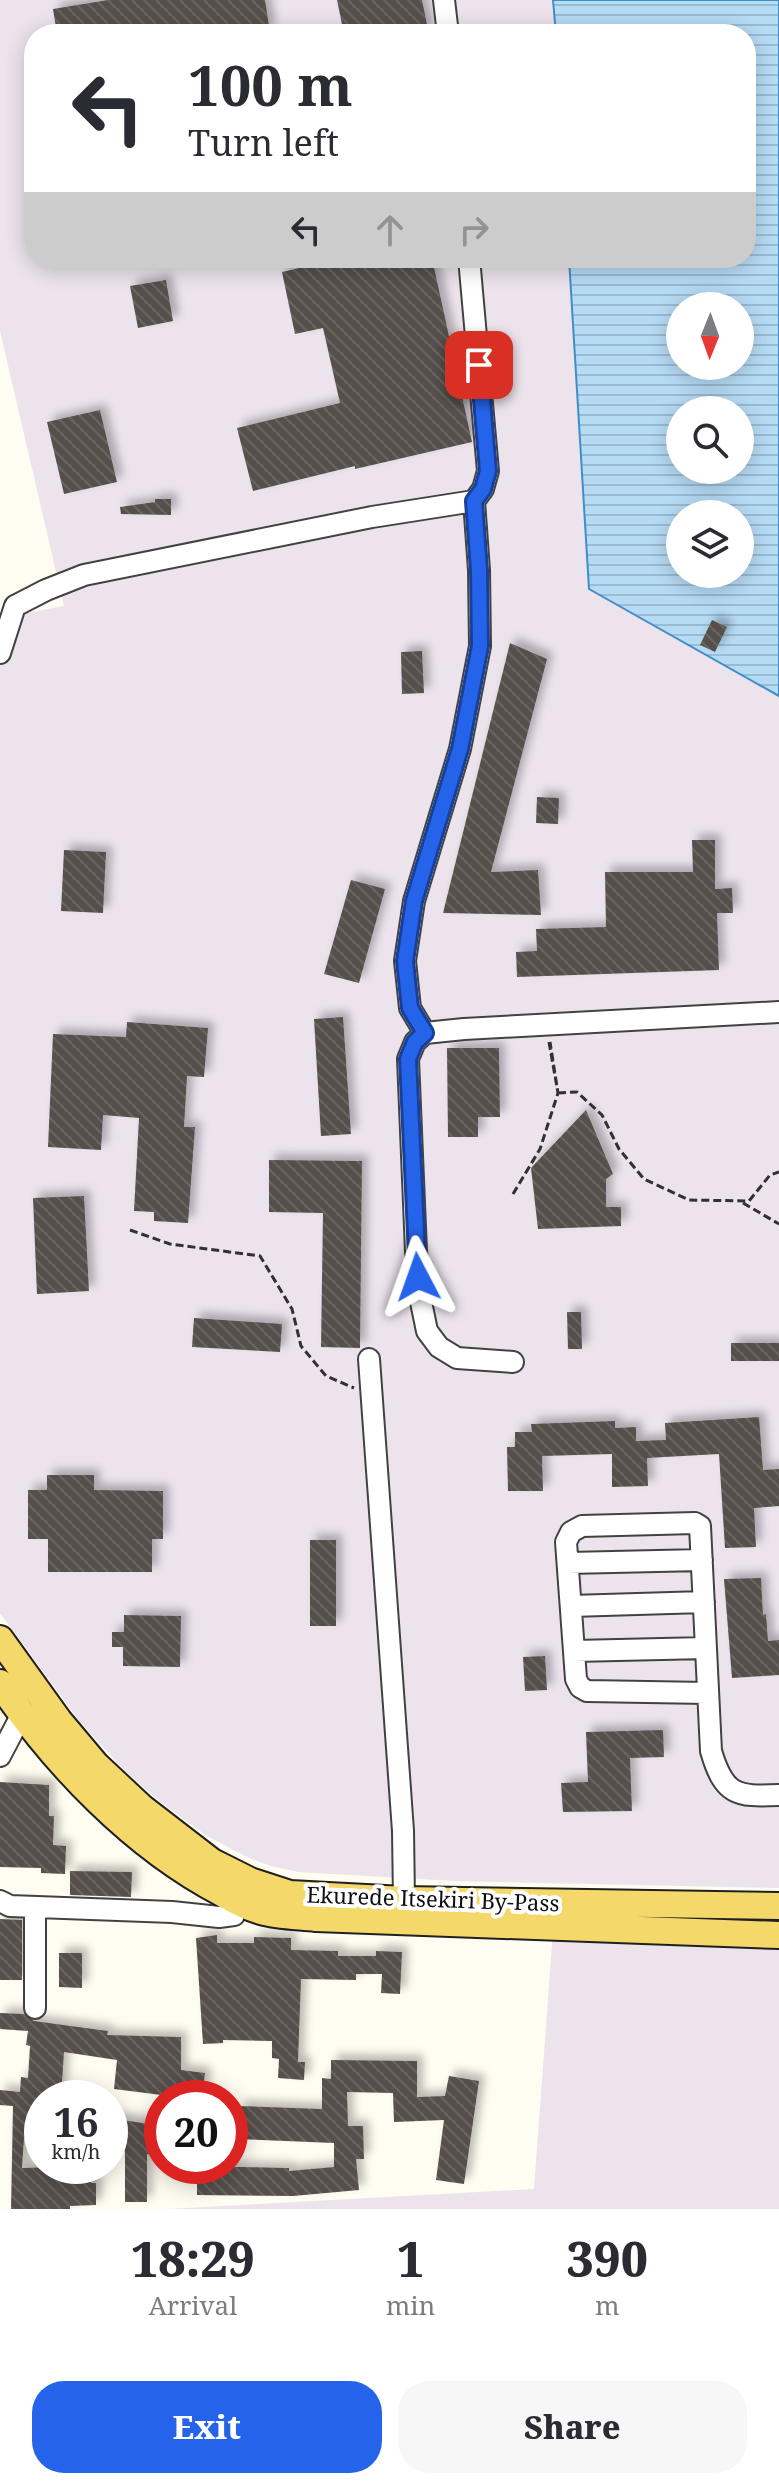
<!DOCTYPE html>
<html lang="en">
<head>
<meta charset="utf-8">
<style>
	:root { --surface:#fff; --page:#f7f7f7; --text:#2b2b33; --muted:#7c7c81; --accent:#2563eb }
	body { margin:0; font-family:"Noto Serif",serif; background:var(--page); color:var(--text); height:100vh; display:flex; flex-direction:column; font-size:30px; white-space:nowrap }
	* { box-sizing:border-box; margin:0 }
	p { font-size:26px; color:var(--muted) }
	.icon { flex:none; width:44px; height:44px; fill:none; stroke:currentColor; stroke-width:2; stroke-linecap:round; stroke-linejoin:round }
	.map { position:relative; height:2209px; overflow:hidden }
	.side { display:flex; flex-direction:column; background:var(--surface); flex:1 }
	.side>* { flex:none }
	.banner { position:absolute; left:24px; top:24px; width:732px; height:244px; border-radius:32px; box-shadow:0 4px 20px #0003; background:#fff; color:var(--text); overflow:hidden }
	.needle { width:52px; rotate:181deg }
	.controls { position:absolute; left:666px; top:292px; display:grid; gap:16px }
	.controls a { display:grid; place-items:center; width:88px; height:88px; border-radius:50%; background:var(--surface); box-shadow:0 4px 20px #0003; font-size:40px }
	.speed { position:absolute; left:24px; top:2080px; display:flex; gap:16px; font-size:40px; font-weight:700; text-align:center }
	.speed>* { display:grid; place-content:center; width:104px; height:104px; border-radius:50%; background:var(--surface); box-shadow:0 4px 20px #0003; line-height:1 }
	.speed small { font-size:20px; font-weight:400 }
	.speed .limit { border:12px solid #d22; background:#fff; color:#111 }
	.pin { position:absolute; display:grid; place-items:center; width:68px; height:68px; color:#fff; margin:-34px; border-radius:16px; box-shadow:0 4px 12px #0006 }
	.me { position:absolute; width:88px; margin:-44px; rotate:356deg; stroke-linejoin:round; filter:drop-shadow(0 0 6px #0008) }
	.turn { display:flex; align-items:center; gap:28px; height:168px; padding:0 32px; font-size:36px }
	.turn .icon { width:104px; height:104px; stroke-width:2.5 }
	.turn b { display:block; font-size:56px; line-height:68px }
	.lanes { display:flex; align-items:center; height:76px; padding:0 32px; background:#0003; justify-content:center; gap:40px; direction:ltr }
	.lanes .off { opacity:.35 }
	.eta { display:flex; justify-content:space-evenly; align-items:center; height:136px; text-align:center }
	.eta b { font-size:48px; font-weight:800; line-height:56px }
	.cta { display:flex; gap:16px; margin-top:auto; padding:16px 32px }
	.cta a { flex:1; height:92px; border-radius:32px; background:var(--accent); color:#fff; font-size:32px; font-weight:800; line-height:92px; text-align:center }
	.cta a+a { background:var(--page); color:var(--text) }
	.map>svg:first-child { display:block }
	.industrial { fill:#ece3ed }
	.water { fill:url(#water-rules); stroke:#3f8eca; stroke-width:2; fill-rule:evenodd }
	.building { fill:url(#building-back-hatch); filter:url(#shadow) }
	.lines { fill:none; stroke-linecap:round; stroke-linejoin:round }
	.minor-casing { stroke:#424242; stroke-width:24 }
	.major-casing { stroke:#202020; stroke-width:30 }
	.path { stroke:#313131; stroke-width:3; stroke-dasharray:8 4; stroke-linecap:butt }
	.minor { stroke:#fff; stroke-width:20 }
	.major { stroke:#f5d86a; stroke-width:26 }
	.route-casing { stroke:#184099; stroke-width:20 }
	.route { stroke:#2563eb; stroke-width:14 }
	.labels { text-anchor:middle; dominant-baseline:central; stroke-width:8; stroke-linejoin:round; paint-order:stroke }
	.street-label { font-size:22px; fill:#0f0f0f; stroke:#fff }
</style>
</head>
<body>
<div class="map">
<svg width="779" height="2209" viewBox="0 0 779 2209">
	<defs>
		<pattern id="water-rules" width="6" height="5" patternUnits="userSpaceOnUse" patternTransform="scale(2)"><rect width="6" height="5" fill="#b6dbf5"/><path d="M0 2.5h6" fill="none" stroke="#9bbbd1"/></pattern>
		<pattern id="building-back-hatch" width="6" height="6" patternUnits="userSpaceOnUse" patternTransform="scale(2)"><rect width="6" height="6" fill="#57504b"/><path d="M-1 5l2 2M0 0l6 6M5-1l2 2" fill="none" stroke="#6a6561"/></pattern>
		<filter id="shadow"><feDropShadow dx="6" dy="-6" stdDeviation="4" flood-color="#0004"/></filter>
	</defs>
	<rect width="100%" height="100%" fill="#fffcf1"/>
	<path class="industrial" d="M0 0H553L556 34H34V258H569L590 589 779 696V1888L455 1881 298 1872 271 1866 247 1857 207 1836 164 1805 124 1770 80 1722 0 1613V618L64 606 0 331Z
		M553 1931 779 1937V2209H168L534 2189Z"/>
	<path class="water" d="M553 0H779V696L589 589 569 258H746V34H556ZM680 306H740V366H680ZM680 410H740V470H680ZM680 514H740V574H680Z"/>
	<path class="building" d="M108 0H265L270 32 257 34H57L53 9Z
		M337 0H422L429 34H344Z
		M342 258H432L472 442 355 469V466L253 491 237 428 340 403 323 328 295 334 282 272Z
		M166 280 173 321 138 328 130 286Z
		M100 410 117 482 64 494 47 422Z
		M155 499H171V515L121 514 120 507 155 502Z
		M712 620 727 627 715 652 700 645Z
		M510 643 547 659 491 872 538 870 541 915 443 913Z
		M422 651 424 693 402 694 401 652Z
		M537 797 559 798 558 824 536 823Z
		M692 840H715V889L732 888 733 913H717L719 970 517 977 516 952 537 951 536 929 606 927 605 872H693Z
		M64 850 106 852 103 913 61 911Z
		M351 880 385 889 359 983 324 974Z
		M343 1017 351 1134 321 1136 314 1019Z
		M127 1022 208 1028 204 1077 187 1076 184 1127H195L188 1223 154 1221V1212L134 1211 139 1118 103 1115 101 1150 48 1147 53 1034 126 1037Z
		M447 1048H499L500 1117H478V1137H448Z
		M586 1110 613 1174 606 1179V1207H621V1226L538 1229 531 1168Z
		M269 1160 362 1161 360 1348 321 1347 323 1213 269 1212Z
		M84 1196 89 1291 37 1294 33 1198Z
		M567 1312H581L582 1349H568Z
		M194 1318 282 1324 280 1352 192 1347Z
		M731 1343H779V1361H731Z
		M759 1417 763 1470 779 1469V1506L754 1508 756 1547 725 1548 719 1454 647 1458 648 1486 612 1487V1454L542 1456 543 1491H508L507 1447H515V1432H532L531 1424 615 1421V1428L636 1427V1441L666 1440 665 1423Z
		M47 1475H94V1490L163 1491V1539H152V1572H48V1539H28V1490H47Z
		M310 1540H336V1626H310Z
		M761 1578 763 1615 766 1614 768 1641 779 1640V1675L732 1678 724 1579Z
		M124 1615 181 1616 180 1667 123 1666V1647H112V1632H124Z
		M545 1656 547 1690 525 1691 523 1657Z
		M663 1730 664 1757 630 1758 632 1811 563 1812 561 1783 588 1782 586 1732Z
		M0 1782 49 1785V1816H54L53 1845 66 1846 65 1874 41 1873V1868L0 1867Z
		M70 1871 132 1872 131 1897 70 1895Z
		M0 1919 22 1920V1980H0Z
		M217 1935V1943H254V1937L291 1938V1950L338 1951V1956H376V1951L402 1952 400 1994 381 1993 382 1974H356V1980L301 1979 298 2062H305L304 2080 278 2078 279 2059 272 2058V2041L223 2040V2043L203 2044 196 1938Z
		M59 1953H82V1988L59 1987Z
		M0 2013 24 2014 34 2021 108 2031 107 2035 181 2037V2070L205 2073 202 2098H185L114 2089 117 2060 64 2052 61 2098H42V2115H34L32 2139 24 2138 22 2168 92 2166 91 2183H96V2205L70 2206V2209H11L13 2106 0 2105V2090L20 2092 21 2077 28 2078 30 2046 26 2045 28 2031 0 2029Z
		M331 2060 417 2061V2097L445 2096 449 2076 479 2081 464 2184 436 2180 444 2120 394 2122 393 2093 347 2092 348 2126H363L364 2159H356L359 2190 293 2196 197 2195V2166L289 2168V2171L334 2167V2143L237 2139 239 2106 322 2109V2078L331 2079Z
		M110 2118 162 2126V2157L147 2154V2202H125V2151L110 2149Z"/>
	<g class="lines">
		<defs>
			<path id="minor" d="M444 0 448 34
				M0 653 15 606 46 590 84 575 372 517 474 501 483 489 488 471 469 258
				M425 1033 410 1008 405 961 414 901 460 749 480 646 479 570 474 501
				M369 1359 403 1831 404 1900
				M513 1362 457 1358 439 1347 427 1331 421 1302 416 1251 408 1059 415 1042 425 1033 464 1029 779 1012
				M568 1563 702 1560
				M571 1606 704 1602
				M574 1651 706 1648
				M707 1693 587 1691 580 1687 576 1679 566 1542 571 1532 582 1526 695 1523 700 1526 711 1751C724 1795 736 1797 779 1795
				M0 1756 22 1714
				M0 1901 10 1906 172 1912 219 1917 234 1915 238 1901
				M35 2008V1908"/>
			<path id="major" d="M0 1639 59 1721 96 1765 142 1808 212 1862 250 1881 290 1894 404 1900 779 1906
				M0 1683C55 1765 134 1847 222 1893 234 1900 247 1907 261 1911 278 1916 298 1916 316 1918L779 1935"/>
		</defs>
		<use href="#minor" class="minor-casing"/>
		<use href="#major" class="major-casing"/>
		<path class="path" d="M549 1042 558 1093
			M558 1093 577 1092 602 1115 619 1149 644 1179 689 1200 749 1201 770 1175 779 1172
			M513 1194 540 1149 558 1093 550 1042
			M743 1203 779 1224
			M130 1230 170 1244 260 1256 292 1309 301 1346 326 1376 354 1388"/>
		<use href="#minor" class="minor"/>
		<use href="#major" class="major"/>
	</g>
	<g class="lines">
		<defs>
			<path id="route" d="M418 1277 408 1059 415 1042 425 1033 410 1008 405 961 414 901 460 749 480 646 479 570 474 501 483 489 488 471 479 365"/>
		</defs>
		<use href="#route" class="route-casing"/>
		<use href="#route" class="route"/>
	</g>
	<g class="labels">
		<g class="street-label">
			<text transform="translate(433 1898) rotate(2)">Ekurede Itsekiri By-Pass</text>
		</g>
	</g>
</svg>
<div class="controls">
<a><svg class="needle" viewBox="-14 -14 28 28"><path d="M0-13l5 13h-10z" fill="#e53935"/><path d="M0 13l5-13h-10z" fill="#7c7c81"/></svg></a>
<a><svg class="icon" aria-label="search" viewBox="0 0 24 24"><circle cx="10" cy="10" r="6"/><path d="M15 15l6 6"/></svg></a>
<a><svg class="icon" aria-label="layers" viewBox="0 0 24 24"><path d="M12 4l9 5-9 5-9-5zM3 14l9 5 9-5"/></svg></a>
</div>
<div class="speed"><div>16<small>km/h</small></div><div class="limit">20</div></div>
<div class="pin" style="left:479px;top:365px;background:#d93025"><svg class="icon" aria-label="arrive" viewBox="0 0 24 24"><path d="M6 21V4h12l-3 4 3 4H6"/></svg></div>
<svg class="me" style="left:418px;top:1277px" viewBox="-20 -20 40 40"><path d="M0-17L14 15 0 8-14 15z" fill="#2563eb" stroke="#fff" stroke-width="4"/></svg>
<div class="banner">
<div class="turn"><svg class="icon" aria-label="left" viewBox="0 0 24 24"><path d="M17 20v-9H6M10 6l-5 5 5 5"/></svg><div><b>100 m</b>Turn left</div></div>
<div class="lanes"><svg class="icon" aria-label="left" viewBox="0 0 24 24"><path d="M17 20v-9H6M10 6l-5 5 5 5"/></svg><svg class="icon off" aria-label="ahead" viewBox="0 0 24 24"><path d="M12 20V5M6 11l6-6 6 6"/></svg><svg class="icon off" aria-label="right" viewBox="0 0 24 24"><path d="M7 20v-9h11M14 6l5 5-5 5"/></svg></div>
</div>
</div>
<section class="side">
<div class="eta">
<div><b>18:29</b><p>Arrival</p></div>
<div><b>1</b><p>min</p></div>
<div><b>390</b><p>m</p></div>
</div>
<div class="cta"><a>Exit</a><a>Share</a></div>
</section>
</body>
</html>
